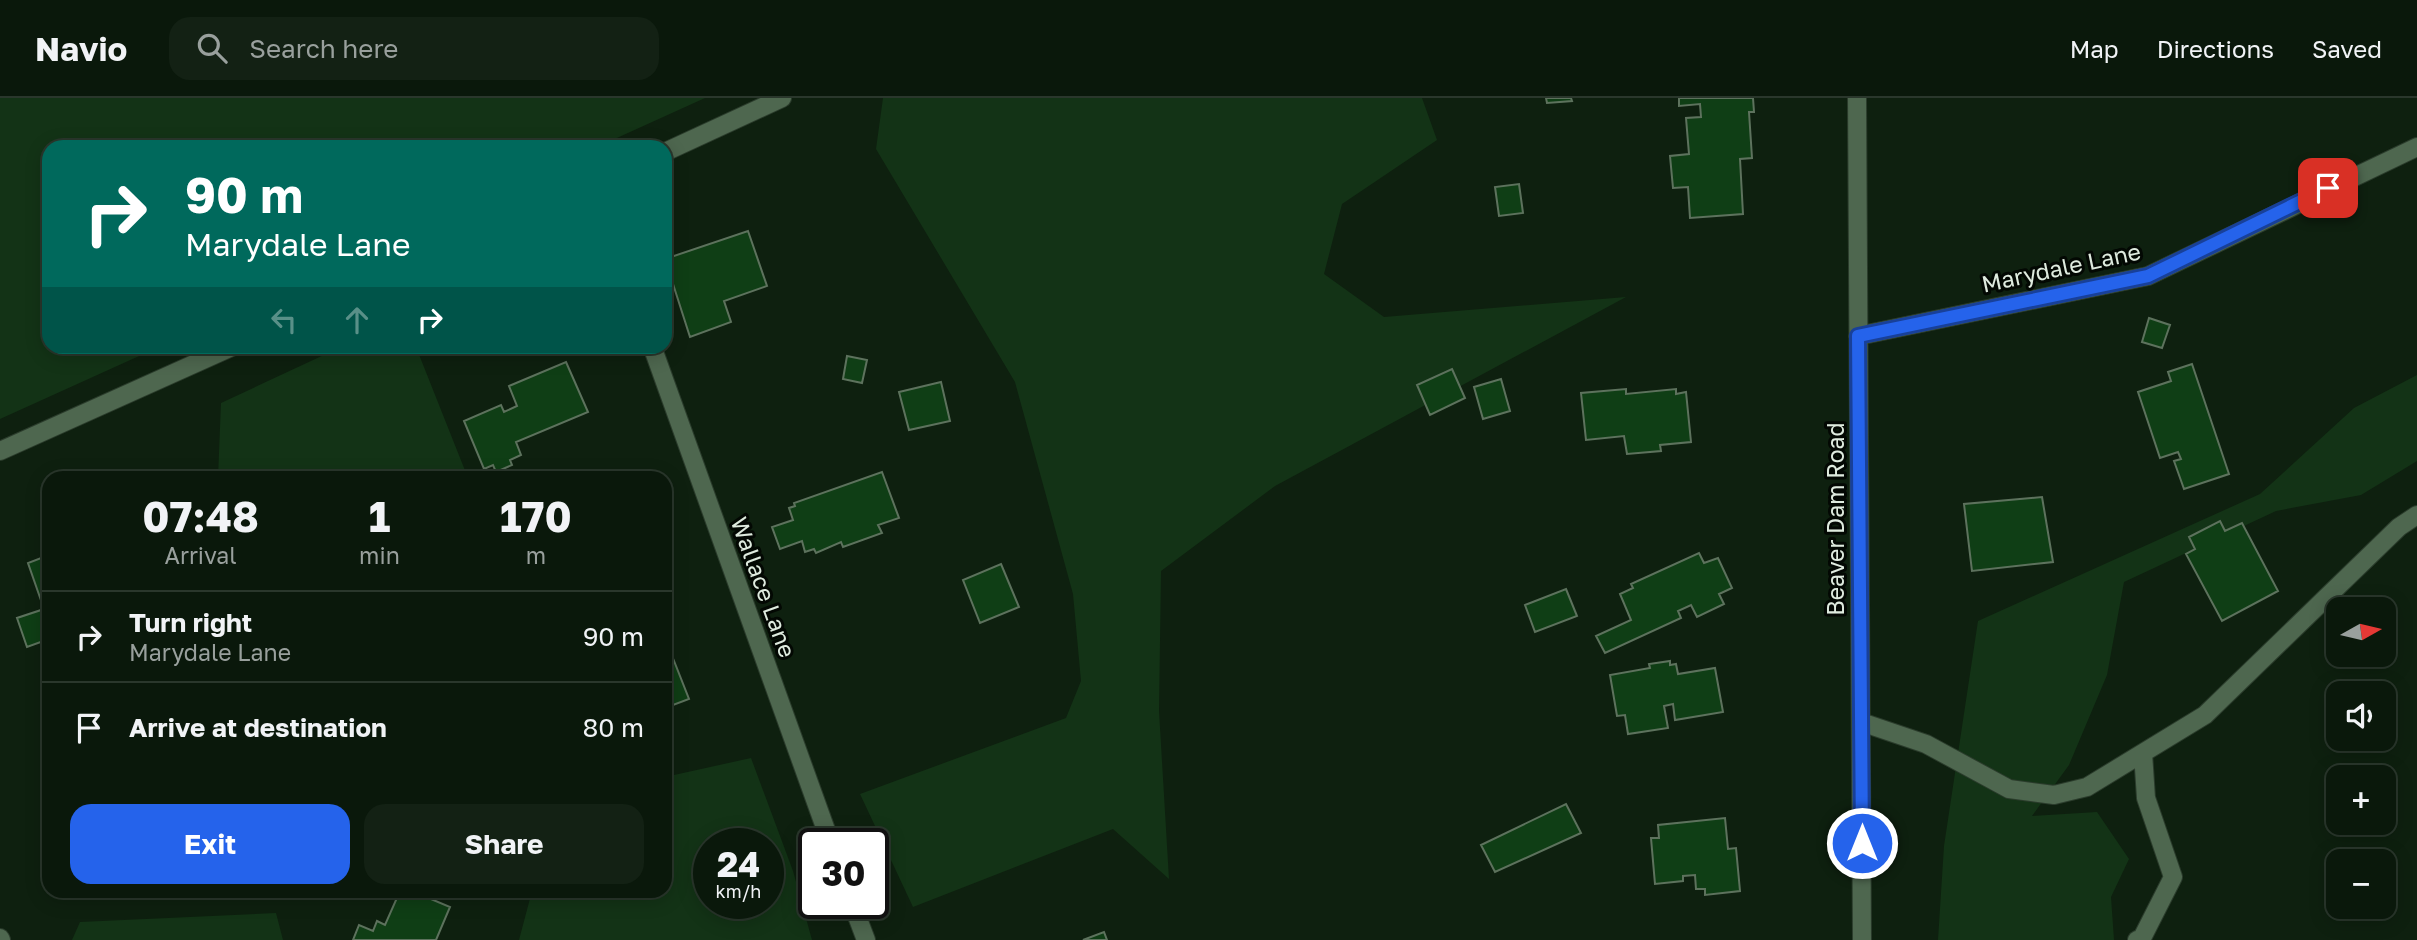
<!DOCTYPE html>
<html lang="en">
<head>
<meta charset="utf-8">
<style>
	:root { --surface:#0a180b; --page:#132114; --text:#f1f3f6; --muted:#99a09d; --line:#2a372c; --accent:#2563eb }
	body { margin:0; font-family:"Golos Text",sans-serif; background:var(--page); color:var(--text); height:100vh; display:flex; flex-direction:column; font-size:26px; white-space:nowrap }
	* { box-sizing:border-box; margin:0 }
	p { font-size:23px; color:var(--muted) }
	.icon { flex:none; width:38px; height:38px; fill:none; stroke:currentColor; stroke-width:2; stroke-linecap:round; stroke-linejoin:round }
	.map { position:relative; flex:1; overflow:hidden }
	.drawer { position:absolute; left:42px; top:373px; width:630px; height:427px; display:flex; flex-direction:column; background:var(--surface); border-radius:21px; box-shadow:0 4px 18px #0003,0 0 0 2px var(--line) }
	.drawer>* { flex:none }
	.top-card { position:absolute; left:42px; top:42px; width:630px; height:214px; border-radius:21px; box-shadow:0 4px 18px #0003,0 0 0 2px var(--line); background:#00695c; color:#fff; overflow:hidden }
	.needle { width:46px; rotate:82deg }
	.controls { position:absolute; left:2326px; top:499px; display:grid; gap:14px }
	.controls a { display:grid; place-items:center; width:70px; height:70px; border-radius:14px; background:var(--surface); box-shadow:0 4px 18px #0003,0 0 0 2px var(--line); font-size:35px }
	.speed { position:absolute; left:693px; top:730px; display:flex; gap:14px; font-size:35px; font-weight:700; text-align:center }
	.speed>* { display:grid; place-content:center; width:91px; height:91px; border-radius:50%; background:var(--surface); box-shadow:0 4px 18px #0003,0 0 0 2px var(--line); line-height:1 }
	.speed small { font-size:18px; font-weight:400 }
	.speed .limit { border:4px solid #111; border-radius:10px; background:#fff; color:#111 }
	.pin { position:absolute; display:grid; place-items:center; width:60px; height:60px; color:#fff; margin:-30px; border-radius:14px; box-shadow:0 4px 10px #0006 }
	.me { position:absolute; width:77px; margin:-38px; rotate:0deg; stroke-linejoin:round; filter:drop-shadow(0 0 5px #0008) }
	.turn { display:flex; align-items:center; gap:24px; height:147px; padding:0 28px; font-size:32px }
	.turn .icon { width:91px; height:91px; stroke-width:2.5 }
	.turn b { display:block; font-size:49px; line-height:60px }
	.lanes { display:flex; align-items:center; height:66px; padding:0 28px; background:#0003; justify-content:center; gap:35px; direction:ltr }
	.lanes .off { opacity:.35 }
	.eta { display:flex; justify-content:space-evenly; align-items:center; height:119px; text-align:center }
	.eta b { font-size:42px; font-weight:700; line-height:49px }
	.primary-button { display:flex; gap:14px; margin-top:auto; padding:14px 28px }
	.primary-button a { flex:1; height:80px; border-radius:21px; background:var(--accent); color:#fff; font-size:28px; font-weight:700; line-height:80px; text-align:center }
	.primary-button a+a { background:var(--page); color:var(--text) }
	ul { padding:0; list-style:none }
	li { display:flex; align-items:center; gap:21px; height:91px; padding:0 28px; border-top:2px solid var(--line) }
	li div { flex:1 }
	li b { display:block; font-size:26px }
	li em { font-style:normal }
	header { display:flex; align-items:center; gap:42px; box-sizing:border-box; height:98px; padding:0 35px; background:var(--surface); border-bottom:2px solid var(--line) }
	header strong { font-size:33px }
	nav { display:flex; gap:38px; margin-inline-start:auto; font-size:24px }
	.search { width:490px; height:63px; background:var(--page); display:flex; align-items:center; gap:18px; box-sizing:border-box; padding:0 24px; border-radius:21px; color:var(--muted); font-size:26px }
	.map>svg:first-child { display:block }
	.green { fill:#133316; fill-rule:evenodd }
	.building { fill:#0f3e15; stroke:#5d725d; stroke-width:2 }
	.lines { fill:none; stroke-linecap:round; stroke-linejoin:round }
	.service-casing { stroke:#2b3c2c; stroke-width:20 }
	.minor-casing { stroke:#2b3c2c; stroke-width:20 }
	.service { stroke:#4e674f; stroke-width:18 }
	.minor { stroke:#4e674f; stroke-width:18 }
	.route-casing { stroke:#184099; stroke-width:18 }
	.route { stroke:#2563eb; stroke-width:12 }
	.labels { text-anchor:middle; dominant-baseline:central; stroke-width:6; stroke-linejoin:round; paint-order:stroke }
	.street-label { font-size:23px; fill:#dfebdf; stroke:#030803 }
</style>
</head>
<body>
<header>
<strong>Navio</strong>
<div class="search"><svg class="icon" aria-label="search" viewBox="0 0 24 24"><circle cx="10" cy="10" r="6"/><path d="M15 15l6 6"/></svg>Search here</div>
<nav><a>Map</a><a>Directions</a><a>Saved</a></nav>
</header>
<div class="map">
<svg width="2417" height="842" viewBox="0 0 2417 842">
	<rect width="100%" height="100%" fill="#0e200f"/>
	<path class="green" d="M0 0H705L597 49H49V248L159 249 0 321Z
		M883 0H1422L1437 42 1342 106 1324 176 1384 219 1626 199 1275 388 1161 473 1159 613 1169 781 1113 731 913 809 860 696 1066 620 1081 583 1073 496 1015 284 876 51Z
		M341 249H416L468 380H218L221 305Z
		M2417 277V363L2361 397 2276 413 2124 484 2107 577 2069 667 2032 718 2097 714 2129 761 2111 799 2114 842H1938L1944 748 1978 523 2260 396 2354 310Z
		M751 660 793 773 812 842H519L532 793H665V679ZM709 746H768V805H709Z
		M276 815 283 842H72L80 824Z"/>
	<path class="building" d="M1546 0H1571L1572 3 1547 5Z
		M1679 0H1753L1754 14H1749L1752 60 1740 61 1743 116 1690 120 1688 89 1673 90 1670 58 1689 56 1686 20 1701 19 1700 6 1679 8Z
		M1519 86 1523 115 1499 118 1495 89Z
		M748 133 767 188 724 203 731 224 690 239 665 161Z
		M2149 220 2170 227 2162 250 2142 244Z
		M847 258 867 262 862 285 843 281Z
		M566 264 588 314 516 344 521 357 510 362 512 367 496 374 493 367 484 371 464 323 501 307 504 314 517 308 509 288Z
		M2192 266 2229 376 2184 391 2174 363 2181 361 2178 354 2160 360 2138 294 2171 283 2168 274Z
		M1452 271 1465 300 1430 317 1417 287Z
		M1501 281 1510 313 1483 321 1474 289Z
		M941 284 950 323 909 332 899 294Z
		M1626 291V296L1676 291V296L1686 294 1691 344 1660 347 1661 353 1627 356 1624 338 1586 342 1581 295Z
		M882 374 899 420 878 427 882 435 843 449 841 444 816 455 814 451 805 454 802 443 780 451 772 429 793 422 789 410 795 408 794 405Z
		M2042 399 2053 464 1972 473 1964 406Z
		M2220 423 2225 433 2242 425 2278 493 2222 523 2186 456 2195 451 2189 439Z
		M1699 455 1704 465 1718 460 1732 490 1719 496 1724 506 1697 519 1691 507 1678 513 1681 520 1605 555 1596 538 1631 522 1620 496 1633 490 1631 486Z
		M49 457V541L27 549 17 520 44 511 28 465Z
		M1001 466 1019 509 980 525 963 482Z
		M1566 491 1577 518 1535 534 1525 507Z
		M665 540 689 601 665 610Z
		M1670 563V567L1676 566 1678 576 1715 570 1723 614 1675 622 1673 606 1664 608 1668 630 1628 636 1625 617 1617 618 1610 577 1650 570 1649 566Z
		M1566 706 1581 735 1495 774 1481 747Z
		M1725 720 1728 751 1736 750 1740 793 1705 797V791H1696L1695 777 1683 778V783L1655 786 1651 740H1659L1658 727Z
		M400 793H412L450 809 436 842H353L359 827 373 833 377 823 385 827Z
		M1104 834 1107 842H1083Z"/>
	<g class="lines">
		<defs>
			<path id="service" d="M1861 624 1926 646 2009 691 2054 697 2087 689 2205 617 2399 429 2417 417
				M2137 842 2142 840 2173 779 2146 700 2143 655"/>
			<path id="minor" d="M1857 0 1862 842
				M665 54 782 0
				M1858 238 2148 178 2417 49
				M652 248 831 746
				M0 353 234 248
				M852 805 866 842
				M0 840 1 842"/>
		</defs>
		<use href="#service" class="service-casing"/>
		<use href="#minor" class="minor-casing"/>
		<use href="#service" class="service"/>
		<use href="#minor" class="minor"/>
	</g>
	<g class="lines">
		<defs>
			<path id="route" d="M1862 745 1858 238 2148 178 2328 90"/>
		</defs>
		<use href="#route" class="route-casing"/>
		<use href="#route" class="route"/>
	</g>
	<g class="labels">
		<g class="street-label">
			<text transform="translate(2061 169) rotate(-12)">Marydale Lane</text>
			<text transform="translate(1835 421) rotate(-90)">Beaver Dam Road</text>
			<text transform="translate(764 489) rotate(70)">Wallace Lane</text>
		</g>
	</g>
</svg>
<div class="controls">
<a><svg class="needle" viewBox="-14 -14 28 28"><path d="M0-13l5 13h-10z" fill="#e53935"/><path d="M0 13l5-13h-10z" fill="#99a09d"/></svg></a>
<a><svg class="icon" aria-label="sound" viewBox="0 0 24 24"><path d="M4 9h4l5-4v14l-5-4H4zM17 9q2 3 0 6"/></svg></a>
<a>+</a>
<a>−</a>
</div>
<div class="speed"><div>24<small>km/h</small></div><div class="limit">30</div></div>
<div class="pin" style="left:2328px;top:90px;background:#d93025"><svg class="icon" aria-label="arrive" viewBox="0 0 24 24"><path d="M6 21V4h12l-3 4 3 4H6"/></svg></div>
<svg class="me" style="left:1862px;top:745px" viewBox="-20 -20 40 40"><circle r="17" fill="#2563eb" stroke="#fff" stroke-width="3"/><path d="M0-11L8 9 0 5-8 9z" fill="#fff"/></svg>
<div class="top-card">
<div class="turn"><svg class="icon" aria-label="right" viewBox="0 0 24 24"><path d="M7 20v-9h11M14 6l5 5-5 5"/></svg><div><b>90 m</b>Marydale Lane</div></div>
<div class="lanes"><svg class="icon off" aria-label="left" viewBox="0 0 24 24"><path d="M17 20v-9H6M10 6l-5 5 5 5"/></svg><svg class="icon off" aria-label="ahead" viewBox="0 0 24 24"><path d="M12 20V5M6 11l6-6 6 6"/></svg><svg class="icon" aria-label="right" viewBox="0 0 24 24"><path d="M7 20v-9h11M14 6l5 5-5 5"/></svg></div>
</div>
<section class="drawer">
<div class="eta">
<div><b>07:48</b><p>Arrival</p></div>
<div><b>1</b><p>min</p></div>
<div><b>170</b><p>m</p></div>
</div>
<ul>
<li><svg class="icon" aria-label="right" viewBox="0 0 24 24"><path d="M7 20v-9h11M14 6l5 5-5 5"/></svg><div><b>Turn right</b><p>Marydale Lane</p></div><em>90 m</em></li>
<li><svg class="icon" aria-label="arrive" viewBox="0 0 24 24"><path d="M6 21V4h12l-3 4 3 4H6"/></svg><div><b>Arrive at destination</b></div><em>80 m</em></li>
</ul>
<div class="primary-button"><a>Exit</a><a>Share</a></div>
</section>
</div>
</body>
</html>
